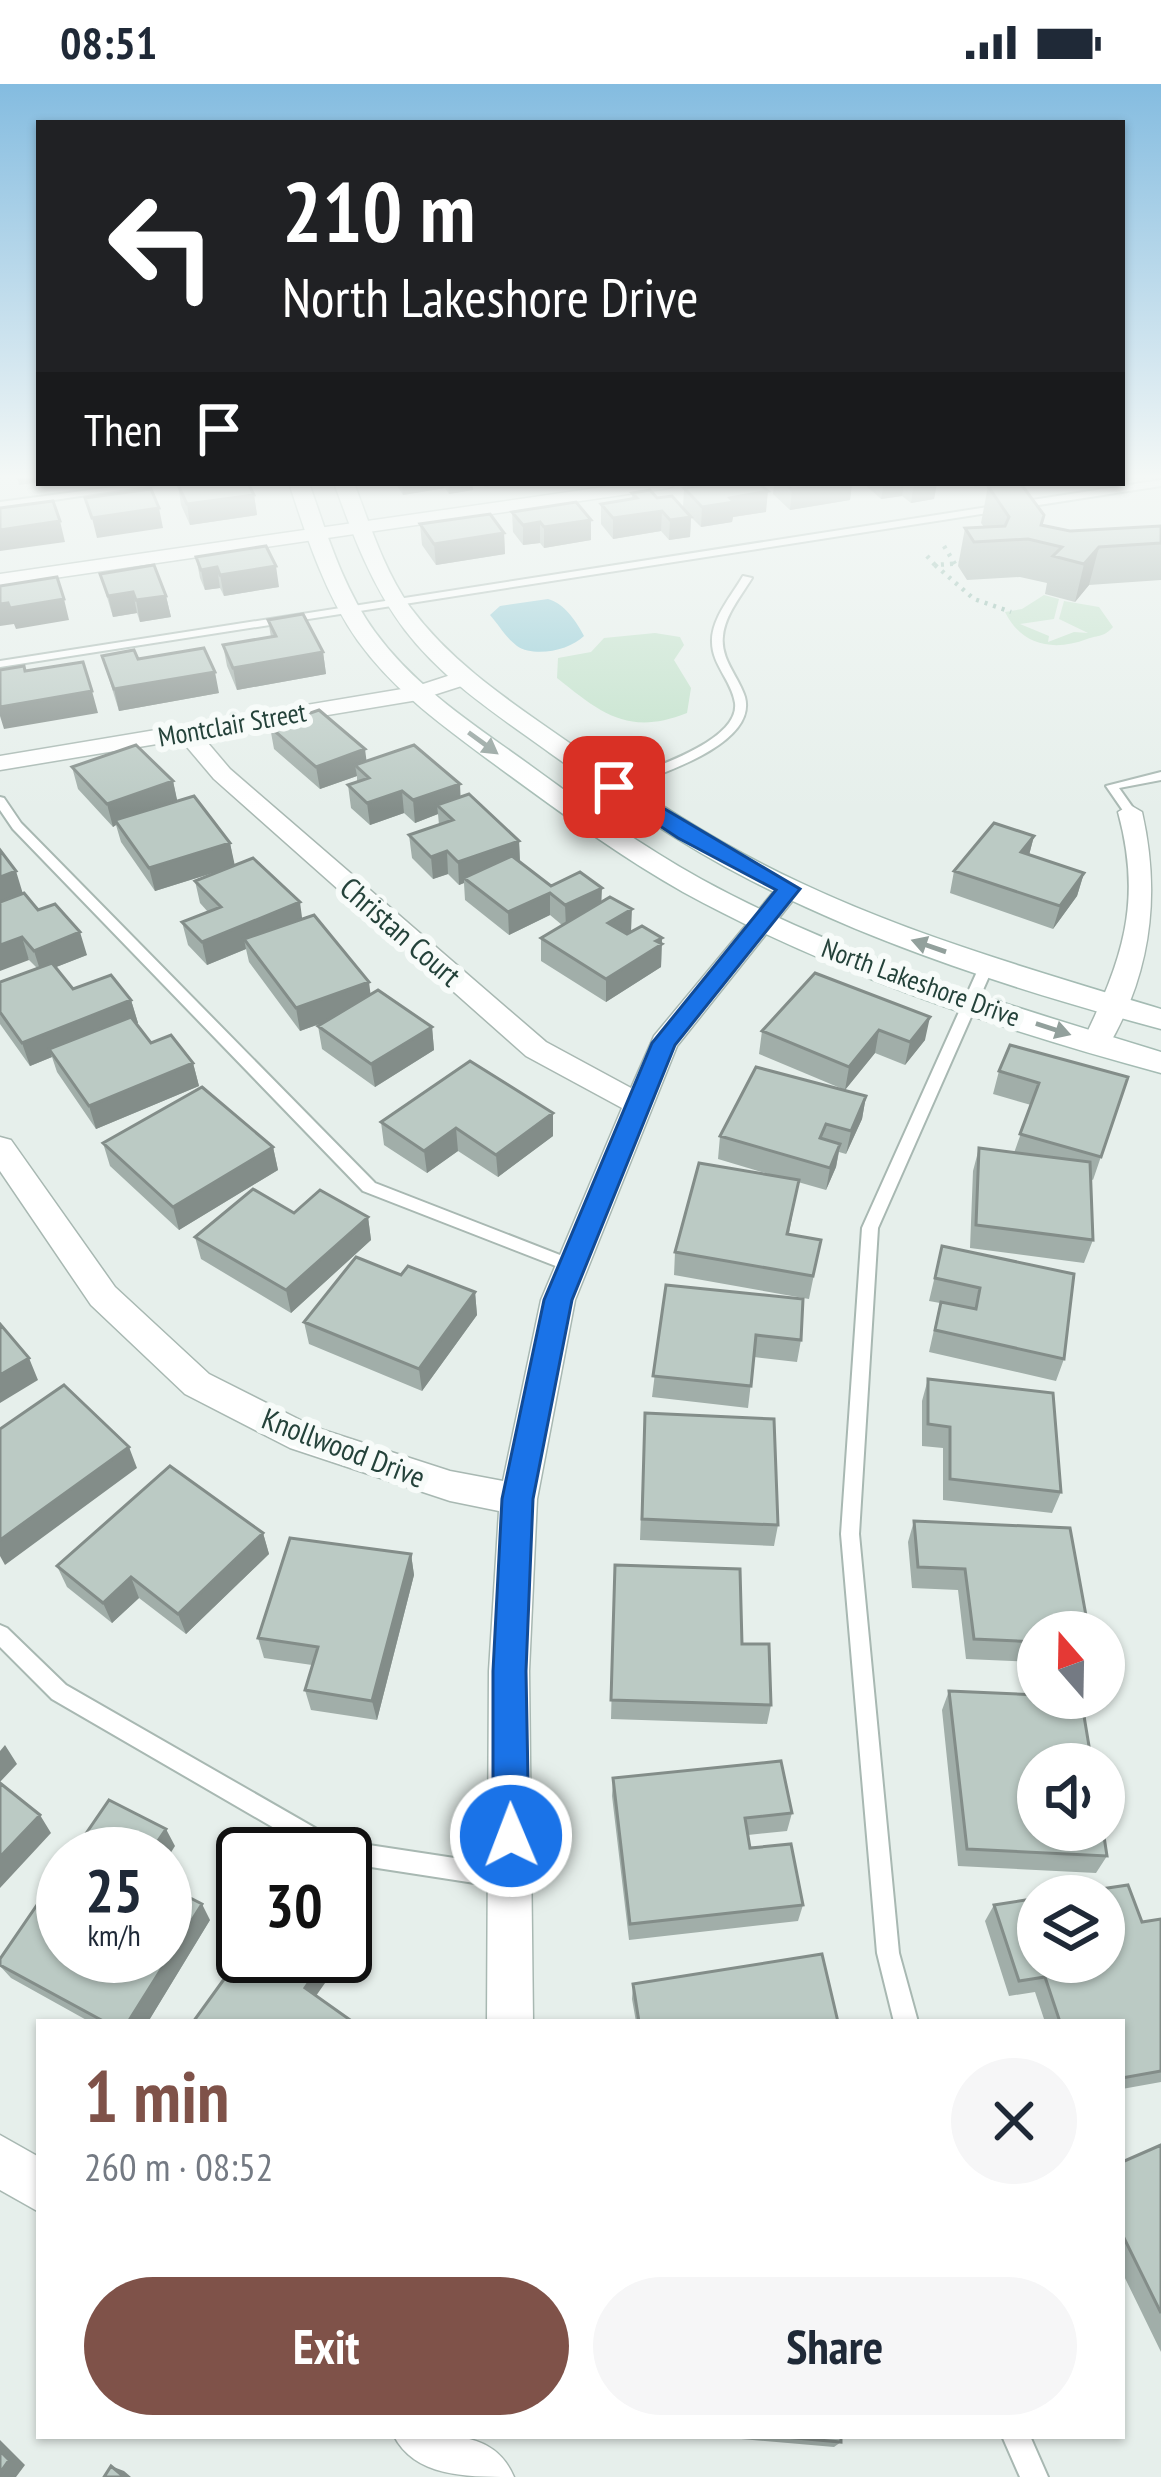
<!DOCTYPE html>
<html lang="en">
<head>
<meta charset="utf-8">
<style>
	:root { --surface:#fff; --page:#f6f6f7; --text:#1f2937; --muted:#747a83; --accent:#7f5249 }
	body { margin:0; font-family:"PT Sans Narrow",sans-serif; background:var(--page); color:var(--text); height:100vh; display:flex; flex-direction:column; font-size:45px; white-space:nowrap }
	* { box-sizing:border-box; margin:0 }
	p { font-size:39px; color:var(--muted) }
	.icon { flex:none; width:66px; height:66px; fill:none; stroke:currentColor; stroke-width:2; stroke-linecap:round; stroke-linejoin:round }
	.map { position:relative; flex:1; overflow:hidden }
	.drawer { position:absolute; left:36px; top:1935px; width:1089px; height:420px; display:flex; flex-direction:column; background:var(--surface); border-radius:0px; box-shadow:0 3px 9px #0004 }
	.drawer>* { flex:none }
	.hud { position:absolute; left:36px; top:36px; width:1089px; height:366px; border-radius:0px; box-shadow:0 3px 9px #0004; background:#202124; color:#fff; overflow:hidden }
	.needle { width:78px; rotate:340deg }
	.tools { position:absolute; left:1017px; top:1527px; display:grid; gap:24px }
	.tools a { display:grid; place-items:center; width:108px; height:108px; border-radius:50%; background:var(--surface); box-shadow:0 3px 9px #0004; font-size:60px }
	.speed { position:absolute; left:36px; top:1743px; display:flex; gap:24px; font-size:60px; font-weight:700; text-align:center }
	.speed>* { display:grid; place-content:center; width:156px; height:156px; border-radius:50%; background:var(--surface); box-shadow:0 3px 9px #0004; line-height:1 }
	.speed small { font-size:30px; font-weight:400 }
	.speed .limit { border:6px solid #111; border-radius:18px; background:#fff; color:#111 }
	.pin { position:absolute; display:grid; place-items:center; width:102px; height:102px; color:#fff; margin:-51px; border-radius:24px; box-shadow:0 6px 18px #0006 }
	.me { position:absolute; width:132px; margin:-66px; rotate:359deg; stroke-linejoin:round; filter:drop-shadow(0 0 9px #0008) }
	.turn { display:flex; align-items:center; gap:42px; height:252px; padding:0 48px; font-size:54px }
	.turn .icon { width:156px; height:156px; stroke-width:2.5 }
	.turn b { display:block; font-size:84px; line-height:102px }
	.then { display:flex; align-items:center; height:114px; padding:0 48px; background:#0003; gap:24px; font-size:45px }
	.round { display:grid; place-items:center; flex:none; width:126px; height:126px; border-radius:63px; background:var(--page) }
	.summary { display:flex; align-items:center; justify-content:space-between; height:204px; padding:0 48px }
	h1 { font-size:72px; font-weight:700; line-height:90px; color:var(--accent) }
	.action { display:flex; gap:24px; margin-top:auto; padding:24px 48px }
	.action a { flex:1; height:138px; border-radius:72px; background:var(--accent); color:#fff; font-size:48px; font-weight:700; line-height:138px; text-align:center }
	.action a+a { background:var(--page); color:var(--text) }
	.status { display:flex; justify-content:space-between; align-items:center; height:84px; padding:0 60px; background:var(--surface); direction:ltr }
	.status svg { height:33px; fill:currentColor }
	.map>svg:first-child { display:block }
	.green { fill:#bfe0c8 }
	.water { fill:#8ec9d4 }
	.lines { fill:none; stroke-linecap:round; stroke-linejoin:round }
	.service-casing { stroke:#a8b8b2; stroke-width:4 }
	.minor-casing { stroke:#a8b8b2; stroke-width:3 }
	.secondary-casing { stroke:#a4bbb3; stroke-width:3 }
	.path { stroke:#86b3a5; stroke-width:4.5; stroke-dasharray:3 6; stroke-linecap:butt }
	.service { fill:#fff; fill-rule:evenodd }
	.minor { fill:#fff; fill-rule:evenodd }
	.secondary { fill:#fff; fill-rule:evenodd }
	.wall { fill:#a1aea9 }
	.shaded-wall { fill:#838d89 }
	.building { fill:#bbcac4; stroke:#838d89; stroke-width:3 }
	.oneway { fill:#92a09c }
	.route { fill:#1a73e8; stroke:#114b97; stroke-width:3 }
	.labels { text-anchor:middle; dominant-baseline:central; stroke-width:12; stroke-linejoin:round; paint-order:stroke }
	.far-street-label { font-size:27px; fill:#24423a; stroke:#f7fbf9 }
	.street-label { font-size:30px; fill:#24423a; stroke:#f7fbf9 }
</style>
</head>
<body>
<div class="status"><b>08:51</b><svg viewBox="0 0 49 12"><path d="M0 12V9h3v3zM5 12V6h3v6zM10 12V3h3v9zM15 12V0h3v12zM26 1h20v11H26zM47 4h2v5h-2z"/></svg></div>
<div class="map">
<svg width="1161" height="2393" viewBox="0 0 1161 2393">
	<rect width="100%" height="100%" fill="#e6efeb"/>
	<path class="green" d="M1044 511 1059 515 1054 535 1020 540 1049 552 1048 558 1074 548 1088 549 1059 535 1064 517 1099 523 1113 543C1104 553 1099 551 1087 555 1053 568 1021 561 1005 528L1022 525Z
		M655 549 680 553 684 561 674 576 691 604 687 629C629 652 602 630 557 594L558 574 591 568 604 554Z"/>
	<path class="water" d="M548 515C564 519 577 538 584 552 570 566 535 574 517 562 507 555 498 540 490 531L500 522Z"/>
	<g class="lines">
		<defs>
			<path id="service" d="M1161 396V402L0 583V577Z
				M143 399H168L0 424V418Z
				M743 492 752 494C741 512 725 531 723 552 720 575 739 593 745 613 758 662 653 692 618 706H610V700C640 688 740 659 735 619 732 597 712 581 712 558 711 535 732 511 743 492Z
				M1161 688V696L1119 704 1136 728 1130 732 1126 731 1106 702Z
				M0 713 4 714 21 739 375 1099 578 1178 580 1182 578 1186H566L363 1107 13 745 0 726Z
				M987 877 994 881 878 1144 859 1450 899 1869 918 1938H894L877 1869 841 1450 862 1144 980 881Z
				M0 1541 7 1544 66 1601 336 1756 507 1782 515 1785 518 1793 515 1801 507 1804 345 1779V1770H319L52 1615 0 1563Z
				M1002 2352H1030L1048 2393H1020Z"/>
			<path id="minor" d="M631 399H678L669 404 0 502V490Z
				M463 587 474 594 471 599 418 616 202 652 230 685 546 958 631 1004 654 952 780 800 789 797 802 805 677 962 575 1216 537 1415 529 1587 533 1938H487L489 1587 499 1427 450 1417 290 1364 185 1310 91 1221 0 1087V1053L11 1056 115 1203 209 1290 314 1343 450 1387 503 1397 541 1216 622 1024 526 972 214 695 181 656 0 686V672L414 603Z
				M1130 721 1142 728C1161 812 1151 891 1106 966L1096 968 1082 959C1122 877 1143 819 1118 728Z
				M0 2051 39 2073V2128L0 2106Z
				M394 2352C440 2352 493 2343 514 2393 467 2393 415 2393 394 2352Z"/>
			<path id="secondary" d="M289 399H309C327 450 343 504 375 548 415 603 473 640 527 679 583 720 640 761 701 795 845 874 1005 920 1161 968V989C998 945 831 889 683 808 619 772 560 728 501 685 450 647 396 610 358 557 325 510 307 454 289 399Z
				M334 399H354C370 441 384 486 410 523 452 580 511 618 568 658 643 710 718 761 801 799 916 853 1039 888 1161 925V945C1022 908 878 862 750 796 680 760 615 715 550 669 499 632 444 597 405 546 371 501 353 451 334 399Z"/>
		</defs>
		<use href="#service" class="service-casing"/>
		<use href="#minor" class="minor-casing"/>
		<use href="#secondary" class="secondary-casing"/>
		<path class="path" d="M944 462 955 480
			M927 472 935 481 964 479
			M935 481 974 515 1011 528"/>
		<use href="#service" class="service"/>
		<use href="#minor" class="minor"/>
		<use href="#secondary" class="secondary"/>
	</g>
	<path class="wall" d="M395 399H472L473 406 449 410 445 404 403 411Z
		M774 399H852L850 416 790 426 773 410Z
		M863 399H937L934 415 911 419 902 412 881 415Z
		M178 401 254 411 257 431 190 441 181 421Z
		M988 402 1044 431 1042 441 1070 447 1161 442V496L1089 501 1075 518 1045 510 1047 499 1020 493 967 496 958 482 965 444 984 443 981 439Z
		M684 404 766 428 733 433 732 438 701 443 691 433 690 453 669 456 661 447 613 455 601 440V420L632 415V409L657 414 683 423Z
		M512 428 591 456 544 464 540 459 523 461 513 448Z
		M420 440 504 449 505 470 436 481 422 461Z
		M196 473 279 503 224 512 220 504 205 506 200 494Z
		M100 490 166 512 171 533 140 538 137 529 113 533Z
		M268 536 323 568 326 590 237 606 227 582 223 561 271 553Z
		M102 572 138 575 219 609 119 627Z
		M270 643 460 713 519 757 520 778 551 802 601 818 631 848 662 854 661 883 606 918 541 877V854L562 841 550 831 509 851 465 816 464 799 459 801 448 790 433 795 412 774 409 751 439 741 438 730 415 739 404 729 370 741 351 724 348 701 357 698V692L320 705 274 665Z
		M72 683 173 697 177 717 230 759 234 781 302 835 370 911 432 943 434 966 375 1003 322 965 318 942 325 938 300 947 249 878 246 865 207 881 188 861 182 838 208 828 200 819 195 797 225 785 155 807 121 758 116 741 113 743 78 705Z
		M1034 752 1029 771 1084 789 1077 812 1053 845 950 809 954 787Z
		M23 809 87 871 56 883 73 905 131 916 138 939H136L151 959 193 979 199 1002 96 1045 57 988 52 973 30 982 0 940V898L37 884 29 876 2 817Z
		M815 889 925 956 905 981 875 969 845 1006 759 970 762 947Z
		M999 987 1128 993 1093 1096 1091 1095 1093 1156 1084 1179 970 1164 973 1087 979 1064 1014 1069 1031 1021 993 1010Z
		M866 1012 862 1035 846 1070 839 1068 836 1083 826 1106 798 1098 789 1150 821 1156 809 1215 674 1191 675 1168 775 1092 718 1075 720 1052Z
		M381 1038 553 1052 498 1093 458 1067 427 1089 384 1061Z
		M103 1059 273 1063 278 1086 179 1146 110 1082Z
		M294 1129 368 1133 371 1156 291 1229 201 1175 195 1153Z
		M942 1162 1064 1275 1056 1297 929 1268 940 1219 929 1217Z
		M666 1201 801 1256 797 1278 754 1273 748 1324 652 1313Z
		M475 1208 477 1231 422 1307 309 1260 304 1238Z
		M928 1295 1061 1408 1052 1429 943 1416V1364L922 1362V1317Z
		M645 1329 778 1441 774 1462 640 1456Z
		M914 1437 1038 1548V1578L966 1575 958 1506 912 1504 908 1458Z
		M263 1449 269 1470 186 1550 139 1514 112 1539 67 1503 57 1482Z
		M411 1470 414 1491 377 1636 311 1626 305 1606 312 1581 264 1574 258 1554Z
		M615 1481 742 1560 771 1621 767 1640 611 1635Z
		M949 1607 1107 1772 1096 1789 958 1782 942 1626Z
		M613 1694 792 1729 787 1747 748 1751 750 1764 803 1821 798 1837 629 1856 612 1712Z
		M994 1821 1142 1838 1161 1835V1998L1122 2005V1938H1045L1035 1908 1009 1912 985 1837Z
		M210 1836 148 1938H90L11 1894 0 1882V1881Z
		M633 1900 838 1938H636L632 1915Z
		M1161 2061V2268L1122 2188V2078Z
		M707 2352H841V2358L834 2363Z"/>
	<path class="shaded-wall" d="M17 392H39V398L19 401Z
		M402 399H444L445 404 403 411Z
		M448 399H472L473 406 449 410Z
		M484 399H516L484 403Z
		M834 399H852L850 416 790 426 792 406Z
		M884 399H904L902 412 881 415Z
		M914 399H937L934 415 911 419Z
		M975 399H1005L974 403Z
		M768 407 766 428 733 433 732 438 701 443 702 423 730 414Z
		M254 411 257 431 190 441 187 420Z
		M159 424 163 444 97 454 92 434Z
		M662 427 661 447 613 455V434Z
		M691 433 690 453 669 456 670 436Z
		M591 436V456L544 464V443Z
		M60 437 65 458 0 467V446Z
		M540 438V459L523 461V441Z
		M504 449 505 470 436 481 434 460Z
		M1099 463 1089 501 1075 518 1084 480Z
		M276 482 279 503 224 512 220 491Z
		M217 483 220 504 205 506 201 486Z
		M133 508 137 529 113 533 108 512Z
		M166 512 171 533 140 538 136 516Z
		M64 515 69 536 16 545 14 540 0 542V520Z
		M323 568 326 590 237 606 233 584Z
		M215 588 219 609 119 627 114 605Z
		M92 607 98 629 4 645 0 632V623Z
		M365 665 368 688 355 681 357 692 320 705 316 683Z
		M173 697 178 720 115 736 116 741 113 743 107 720Z
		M460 700 461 722 437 721 438 730 415 739 413 716Z
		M402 707 404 729 370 741 367 719Z
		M1034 752 1028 775 1021 768Z
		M519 757 520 779 464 794V799L459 801 458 778Z
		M230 759 235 782 155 807 149 784Z
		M447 767 448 790 433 795 431 773Z
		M16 787 23 810 0 818V793Z
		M1084 789 1077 812 1053 845 1060 822Z
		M602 804 601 827 566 843 565 821Z
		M550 809V831L509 851 508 828Z
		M300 818 303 841 244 855 246 865 207 881 202 858Z
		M632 825 631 848 608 862V839Z
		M80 848 87 871 41 889 34 867Z
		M22 853 29 876 0 887V861Z
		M662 854 661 883 606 918V895Z
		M369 898 372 921 300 947 296 924Z
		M131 916 138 939 54 972 49 965 52 973 30 982 22 959Z
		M930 933 925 956 905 981 910 958Z
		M432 943 434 966 375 1003 371 980Z
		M879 946 875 969 845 1006 849 983Z
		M193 979 199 1002 96 1045 89 1022Z
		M866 1012 862 1035 846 1070 851 1047Z
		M553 1029V1052L498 1093 496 1071Z
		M456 1044 458 1067 427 1089 424 1067Z
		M840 1060 836 1083 826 1106 830 1084Z
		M273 1063 278 1086 179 1146 173 1123Z
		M368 1133 371 1156 291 1229 286 1206Z
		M475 1208 477 1231 422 1307 419 1285Z
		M29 1274 38 1296 0 1319V1291Z
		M129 1363 137 1384 5 1481 0 1472V1456Z
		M263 1449 269 1470 186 1550 178 1530Z
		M411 1470 414 1491 377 1636 372 1617Z
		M131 1493 139 1514 112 1539 103 1519Z
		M5 1661 17 1680 0 1698V1667Z
		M40 1731 51 1749 0 1804V1773Z
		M166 1745 175 1762 165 1778V1770H149Z
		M202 1820 210 1836 148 1938H128Z
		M327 1872H344L311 1919 305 1904Z
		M0 2356 25 2381 16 2393H0Z
		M111 2382 124 2387 131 2393H124Z"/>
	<path class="building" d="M190 399H248L254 411 187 420 178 401Z
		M716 399H759L768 407 730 414 734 418 702 423 684 404Z
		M785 399H834L792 406Z
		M1021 400 1044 431 1041 441 1070 447 1161 442V459L1099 463 1084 480 1053 472 1062 463 1028 455 974 458 965 444 1005 442 1009 433 988 402Z
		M151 405 159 424 92 434 85 414Z
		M650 406 657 414 672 412 691 433 670 436 662 427 613 434 601 420 637 414 632 409Z
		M53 417 60 437 0 446V424Z
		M576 418 591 436 544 443 540 438 523 441 512 428Z
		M490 430 504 449 434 460 420 440Z
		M266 462 276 482 220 491 217 483 201 486 196 473Z
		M154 481 166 512 136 516 133 508 108 512 100 490Z
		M57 493 64 515 10 524 8 519 0 520V502Z
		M303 530 323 568 233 584 223 561 276 552 268 536Z
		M204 564 215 588 114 605 102 572 134 566 138 575Z
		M83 578 92 607 0 623V586L24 582 25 587Z
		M319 626 365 665 316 683 270 643Z
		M136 661 173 697 107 720 72 683Z
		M414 661 460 700 413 716 402 707 367 719 348 701 369 694 355 681Z
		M469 710 519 757 458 778 447 767 431 773 409 751 453 736 437 721Z
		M194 712 230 759 149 784 115 736Z
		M994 739 1034 752 1021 768 1084 789 1060 822 954 787Z
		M0 766 16 787 0 793Z
		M512 772 551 802 580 788 602 804 565 821 550 809 508 828 464 794Z
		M253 774 300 818 202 858 182 838 221 823 195 797Z
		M24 809 38 826 55 820 80 848 34 867 22 853 0 861V818Z
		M610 813 632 825 608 839 627 850 642 842 662 854 656 857 662 860 606 895 541 854Z
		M314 831 369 898 296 924 244 855Z
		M52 879 73 905 111 891 131 916 22 959 0 928V898Z
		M815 889 930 933 910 958 879 946 849 983 762 947Z
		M378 906 432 943 371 980 318 942Z
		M131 933 151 959 171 951 193 979 89 1022 49 965Z
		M1010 961 1128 993 1101 1073 1020 1050 1039 999 999 987Z
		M470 977 553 1029 496 1071 456 1044 424 1067 381 1038Z
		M756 983 866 1012 851 1047 826 1040 820 1054 840 1060 830 1084 720 1052Z
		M202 1003 273 1063 173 1123 103 1059Z
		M979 1064 1090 1078 1093 1156 976 1141Z
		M699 1079 799 1096 787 1150 821 1156 813 1192 675 1168Z
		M253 1105 294 1129 320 1106 368 1133 286 1206 195 1153Z
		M942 1162 1074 1190 1064 1275 935 1246 941 1218 976 1225 980 1204 935 1194Z
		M356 1173 401 1191 408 1182 475 1208 419 1285 304 1238Z
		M666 1201 803 1215 801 1256 756 1251 751 1302 653 1292Z
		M0 1240 29 1274 0 1291Z
		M928 1295 1053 1309 1061 1408 950 1395V1343L928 1340Z
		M64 1301 129 1363 0 1456V1345Z
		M645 1329 774 1335 778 1441 642 1435Z
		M170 1382 263 1449 178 1530 131 1493 103 1519 57 1482Z
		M914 1437 1070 1444 1089 1548H1038V1558L974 1555 965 1485 918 1483Z
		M290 1454 411 1470 372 1617 305 1606 318 1563 258 1554Z
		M615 1481 740 1485 742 1560H769L771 1621 611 1616Z
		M949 1607 1038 1611V1614H1081L1092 1680H1038V1746H1103L1107 1772 967 1765Z
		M781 1677 792 1729 745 1734 750 1764 791 1760 803 1821 630 1840 613 1694Z
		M0 1699 40 1731 0 1773Z
		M109 1716 166 1745 149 1770H72Z
		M63 1783V1872H165V1801L202 1820 128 1938H105L0 1881V1875Z
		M1128 1801 1142 1838 1161 1835V1987L1122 1994V1938H1060L1045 1893 1019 1897 994 1821 1038 1814V1878H1104V1812H1054Z
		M243 1869V1872H327L305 1904 353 1938H193Z
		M822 1870 838 1938H639L633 1900Z
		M1161 2061V2229L1122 2150V2078Z
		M774 2352H841V2358Z
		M0 2367 9 2376 0 2389Z
		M111 2382 124 2393H104Z"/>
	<defs><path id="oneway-solid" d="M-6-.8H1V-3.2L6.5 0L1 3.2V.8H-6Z" transform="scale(3)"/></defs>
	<g class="oneway">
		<use href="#oneway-solid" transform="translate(483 659) rotate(36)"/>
		<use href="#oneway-solid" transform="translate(929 862) rotate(-161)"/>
		<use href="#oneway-solid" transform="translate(1053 945) rotate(18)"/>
	</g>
	<linearGradient id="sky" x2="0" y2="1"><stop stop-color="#84bce0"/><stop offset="0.54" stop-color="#f4f8f6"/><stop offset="1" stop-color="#f4f8f6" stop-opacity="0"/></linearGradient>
	<rect width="1161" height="727" fill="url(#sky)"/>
	<path class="route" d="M607 699H621L800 805 675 961 572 1216 533 1415 526 1587 529 1752 524 1765 511 1770 499 1765 493 1752V1587L502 1415 544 1216 652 959 776 806 678 754 607 707Z"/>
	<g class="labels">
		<g class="far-street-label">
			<text transform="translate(232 640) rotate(-10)">Montclair Street</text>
			<text transform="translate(921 898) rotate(20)">North Lakeshore Drive</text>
		</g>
		<g class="street-label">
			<text transform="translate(401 847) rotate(41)">Christan Court</text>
			<text transform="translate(344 1363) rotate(21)">Knollwood Drive</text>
		</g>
	</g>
</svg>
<div class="tools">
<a><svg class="needle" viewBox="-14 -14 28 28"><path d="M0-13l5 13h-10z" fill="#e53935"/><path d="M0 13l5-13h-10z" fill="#747a83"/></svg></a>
<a><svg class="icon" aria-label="sound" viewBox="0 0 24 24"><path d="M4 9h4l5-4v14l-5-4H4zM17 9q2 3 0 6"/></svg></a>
<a><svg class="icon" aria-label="layers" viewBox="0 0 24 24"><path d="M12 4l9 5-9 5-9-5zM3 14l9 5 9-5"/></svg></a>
</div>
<div class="speed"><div>25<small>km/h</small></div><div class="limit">30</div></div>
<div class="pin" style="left:614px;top:703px;background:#d93025"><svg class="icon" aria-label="arrive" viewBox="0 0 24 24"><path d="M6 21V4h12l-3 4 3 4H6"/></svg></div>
<svg class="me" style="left:511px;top:1752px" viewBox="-20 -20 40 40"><circle r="17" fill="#1a73e8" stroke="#fff" stroke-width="3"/><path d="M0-11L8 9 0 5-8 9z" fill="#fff"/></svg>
<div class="hud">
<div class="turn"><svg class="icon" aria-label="left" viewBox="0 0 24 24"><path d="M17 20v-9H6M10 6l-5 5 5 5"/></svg><div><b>210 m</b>North Lakeshore Drive</div></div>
<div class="then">Then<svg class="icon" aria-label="arrive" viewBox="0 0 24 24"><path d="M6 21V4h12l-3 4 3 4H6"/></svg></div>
</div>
<section class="drawer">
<div class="summary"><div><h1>1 min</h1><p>260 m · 08:52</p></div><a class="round"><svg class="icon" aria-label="close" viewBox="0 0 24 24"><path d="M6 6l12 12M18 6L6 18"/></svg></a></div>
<div class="action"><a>Exit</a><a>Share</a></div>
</section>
</div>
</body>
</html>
